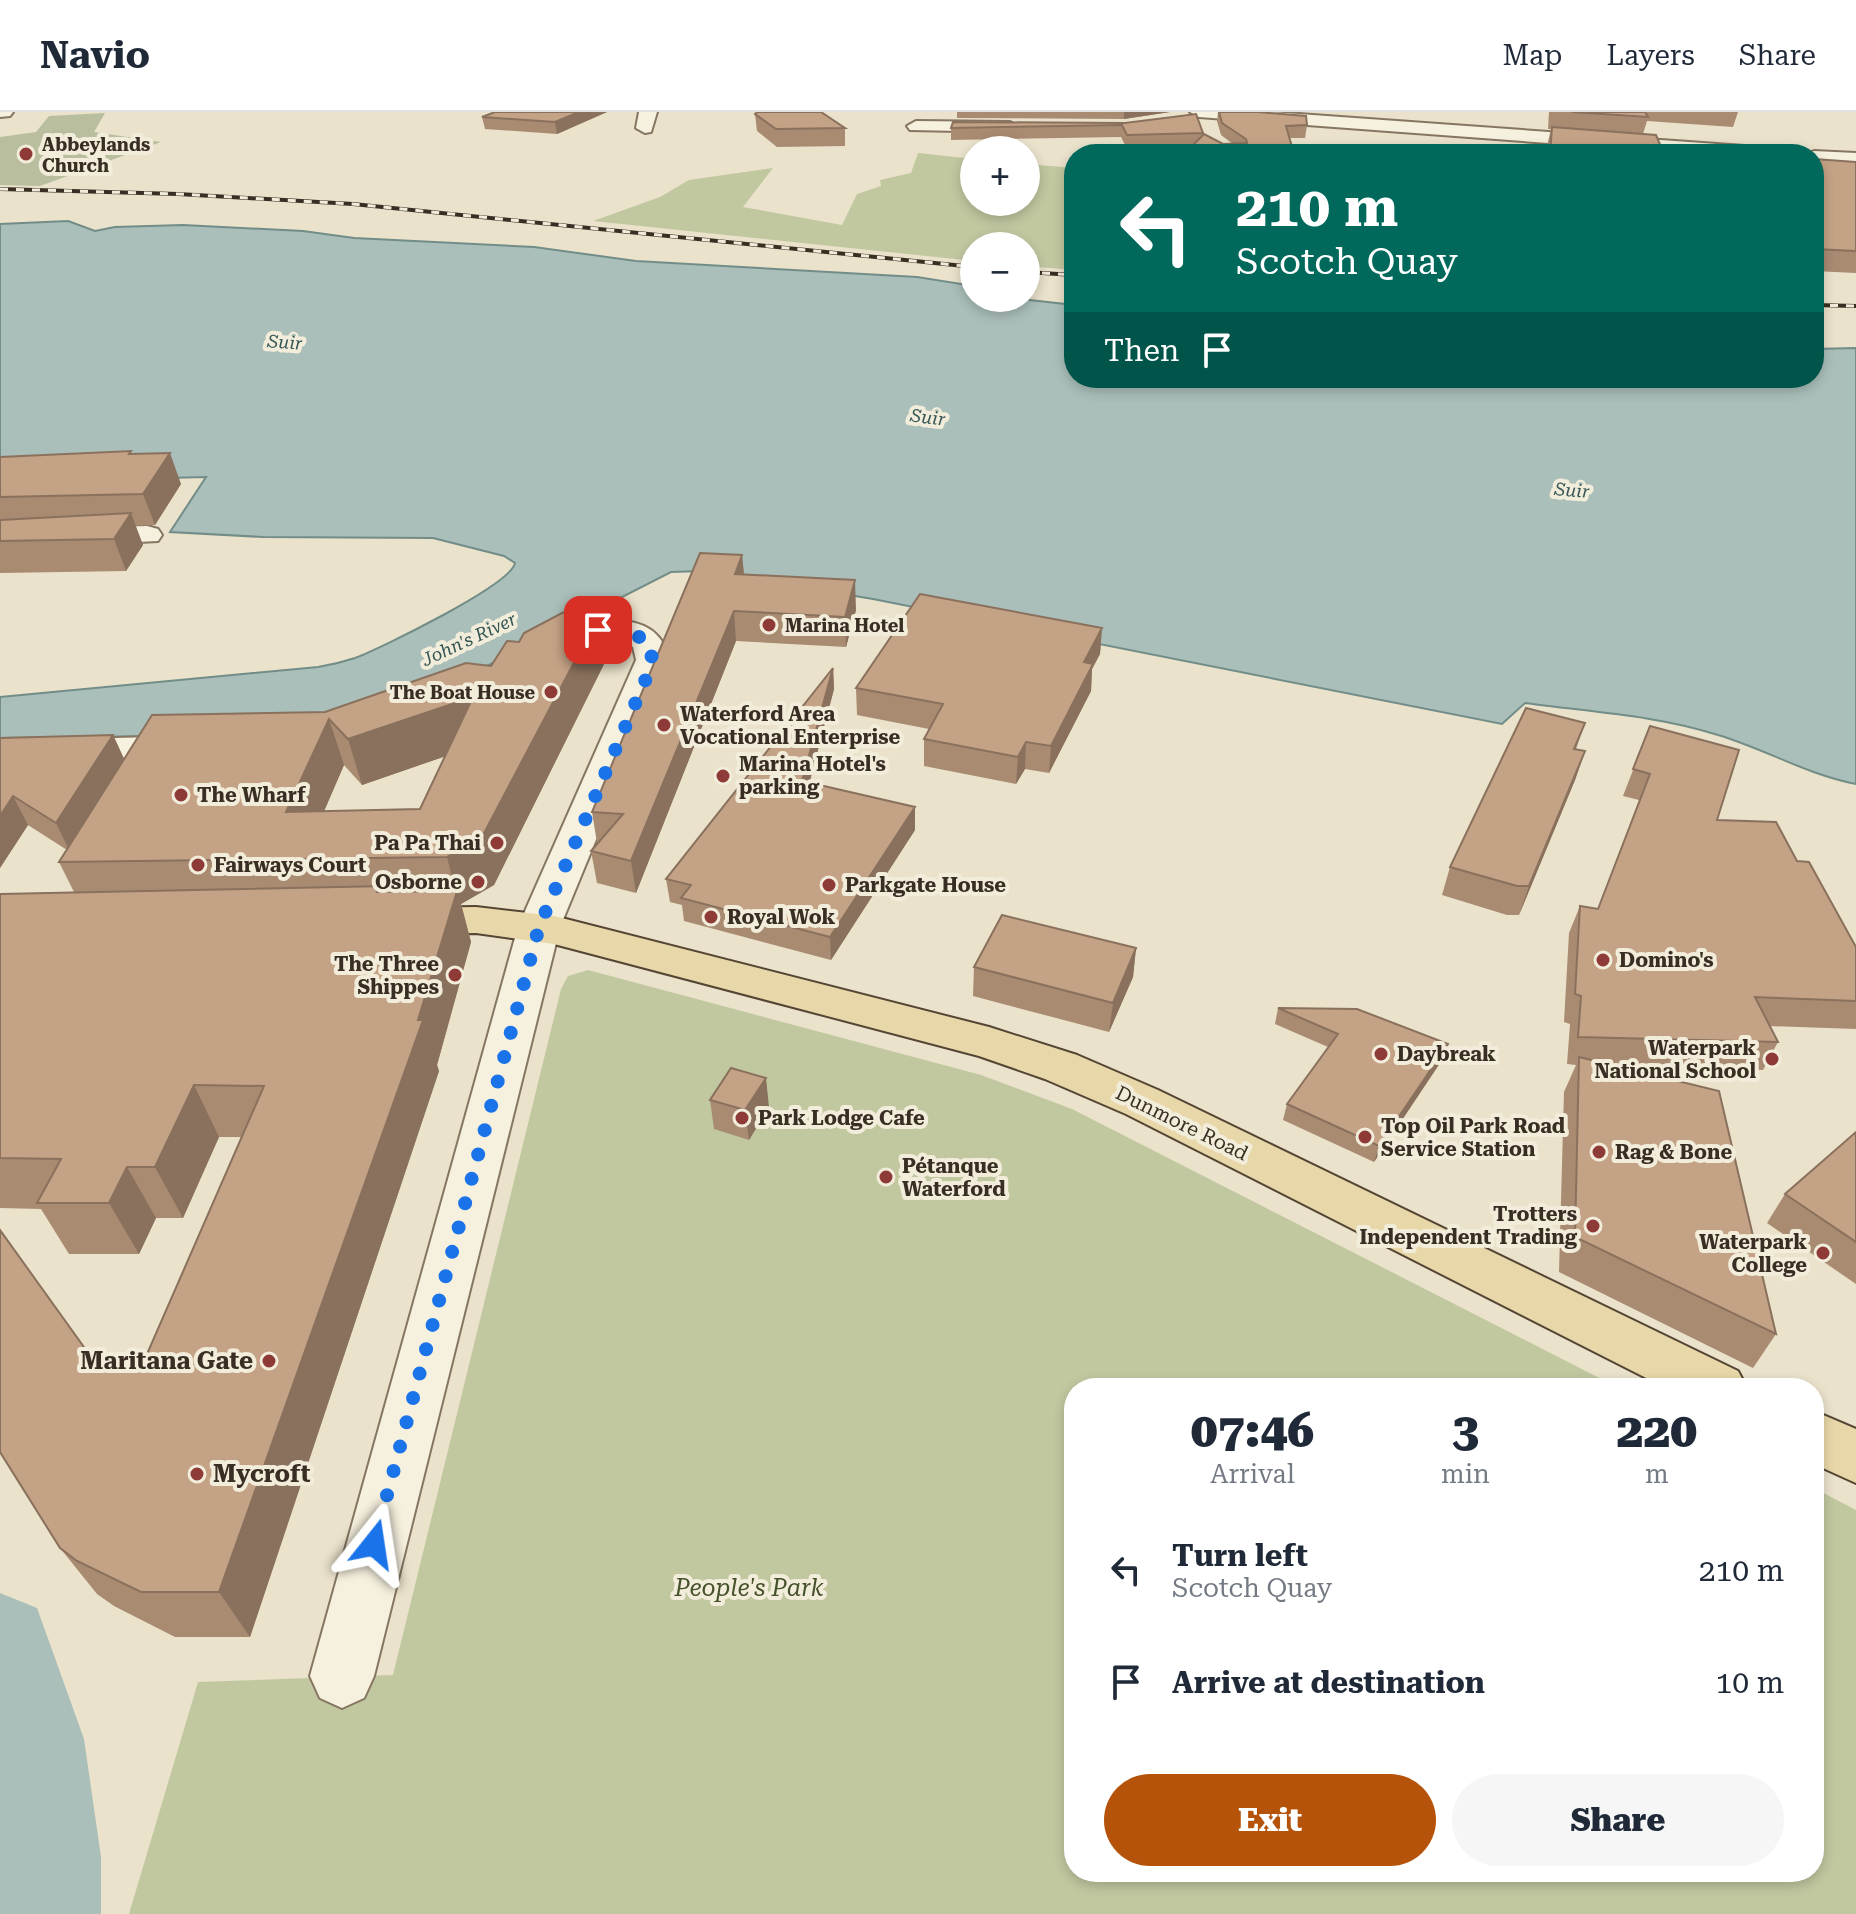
<!DOCTYPE html>
<html lang="en">
<head>
<meta charset="utf-8">
<style>
	:root { --surface:#fff; --page:#f6f6f7; --text:#1f2937; --muted:#747a83; --line:#e0e1e3; --accent:#b45309 }
	body { margin:0; font-family:"Roboto Serif",serif; background:var(--page); color:var(--text); height:100vh; display:flex; flex-direction:column; font-size:30px; white-space:nowrap }
	* { box-sizing:border-box; margin:0 }
	p { font-size:26px; color:var(--muted) }
	.icon { flex:none; width:44px; height:44px; fill:none; stroke:currentColor; stroke-width:2; stroke-linecap:round; stroke-linejoin:round }
	.map { position:relative; flex:1; overflow:hidden }
	.panel { position:absolute; left:1064px; top:1266px; width:760px; height:504px; display:flex; flex-direction:column; background:var(--surface); border-radius:32px; box-shadow:0 4px 12px #0003 }
	.panel>* { flex:none }
	.banner { position:absolute; left:1064px; top:32px; width:760px; height:244px; border-radius:32px; box-shadow:0 4px 12px #0003; background:#00695c; color:#fff; overflow:hidden }
	.buttons { position:absolute; left:960px; top:24px; display:grid; gap:16px }
	.buttons a { display:grid; place-items:center; width:80px; height:80px; border-radius:50%; background:var(--surface); box-shadow:0 4px 12px #0003; font-size:40px }
	.pin { position:absolute; display:grid; place-items:center; width:68px; height:68px; color:#fff; margin:-34px; border-radius:16px; box-shadow:0 4px 12px #0006 }
	.me { position:absolute; width:88px; margin:-44px; rotate:15deg; stroke-linejoin:round; filter:drop-shadow(0 0 6px #0008) }
	.turn { display:flex; align-items:center; gap:28px; height:168px; padding:0 40px; font-size:36px }
	.turn .icon { width:104px; height:104px; stroke-width:2.5 }
	.turn b { display:block; font-size:56px; line-height:68px }
	.then { display:flex; align-items:center; height:76px; padding:0 40px; background:#0003; gap:16px; font-size:30px }
	.eta { display:flex; justify-content:space-evenly; align-items:center; height:136px; text-align:center }
	.eta b { font-size:48px; font-weight:800; line-height:56px }
	.action { display:flex; gap:16px; margin-top:auto; padding:16px 40px }
	.action a { flex:1; height:92px; border-radius:48px; background:var(--accent); color:#fff; font-size:32px; font-weight:800; line-height:92px; text-align:center }
	.action a+a { background:var(--page); color:var(--text) }
	ul { padding:0; list-style:none }
	li { display:flex; align-items:center; gap:24px; height:112px; padding:0 40px }
	li div { flex:1 }
	li b { display:block; font-size:30px }
	li em { font-style:normal }
	header { display:flex; align-items:center; gap:48px; box-sizing:border-box; height:112px; padding:0 40px; background:var(--surface); border-bottom:2px solid var(--line) }
	header strong { font-size:38px }
	nav { display:flex; gap:44px; margin-inline-start:auto; font-size:28px }
	.map>svg:first-child { display:block }
	.green { fill:#c1c8a0 }
	.cemetery { fill:#b8be9e }
	.water { fill:#abbfba; stroke:#728d88; stroke-width:2 }
	.lines { fill:none; stroke-linecap:round; stroke-linejoin:round }
	.river { fill:#abbfba; fill-rule:evenodd }
	.minor-casing { stroke:#857661; stroke-width:4 }
	.major-casing { stroke:#544534; stroke-width:4 }
	.minor { fill:#f6f0de; fill-rule:evenodd }
	.major { fill:#e8d7a8; fill-rule:evenodd }
	.rail-casing { stroke:#382e23; stroke-width:4 }
	.rail { stroke:#f2ecda; stroke-width:3; stroke-dasharray:8; stroke-linecap:butt }
	.wall { fill:#a98b72; fill-rule:evenodd }
	.shaded-wall { fill:#89715d }
	.building { fill:#c4a285; stroke:#89715d; stroke-width:2; fill-rule:evenodd }
	.route { stroke:#1a73e8; stroke-width:14; stroke-dasharray:0 25.2 }
	.poi-dot { fill:#8e3b38; stroke:#f2ecda; stroke-width:3 }
	.labels { text-anchor:middle; dominant-baseline:central; stroke-width:8; stroke-linejoin:round; paint-order:stroke }
	.far-poi-label { font-size:18px; font-weight:bold; fill:#382e23; stroke:#f2ecda; text-anchor:start }
	.far-water-label { font-size:18px; font-style:italic; fill:#345655; stroke:#f2ecda }
	.poi-label { font-size:20px; font-weight:bold; fill:#382e23; stroke:#f2ecda; text-anchor:start }
	.street-label { font-size:20px; fill:#382e23; stroke:#f2ecda }
	.near-poi-label { font-size:24px; font-weight:bold; fill:#382e23; stroke:#f2ecda; text-anchor:end }
	.near-park-label { font-size:24px; font-style:italic; fill:#46522c; stroke:#f2ecda }
</style>
</head>
<body>
<header>
<strong>Navio</strong>
<nav><a>Map</a><a>Layers</a><a>Share</a></nav>
</header>
<div class="map">
<svg width="1856" height="1802" viewBox="0 0 1856 1802">
	<rect width="100%" height="100%" fill="#eae2cb"/>
	<path class="green" d="M918 41 974 47V90H1026V52L1074 56V158L1026 154V134H974V149L593 109 660 85 689 68 773 56 743 95 842 113 857 82 881 74 880 68 911 61Z
		M588 858 981 963 1072 997 1619 1276H1074V1760H1814V1376L1856 1398V1802H129L198 1570 393 1563 561 877 568 864Z"/>
	<path class="cemetery" d="M105 1 94 20 161 30 40 74 0 73V25L36 20 49 4Z"/>
	<path class="water" d="M68 109 95 119 115 115 183 113 303 119 354 126 534 135 636 149 917 165 974 174V186H1012L1074 193V266H1814V237L1856 236V672C1808 663 1765 637 1718 623 1656 603 1589 600 1525 591L1502 612 873 487 702 459 671 460 434 581 303 616 167 624 0 626V585L318 555C331 553 343 550 355 546 381 536 511 473 515 451L504 444 433 426 263 425 170 420 206 365 0 370V112Z"/>
	<g class="lines">
		<path class="river" d="M0 1481 37 1496 84 1627 101 1745V1802H0Z"/>
		<defs>
			<path id="minor" d="M0 0H13L10 4 0 5Z
				M639 0H657L651 20 645 21 636 16Z
				M1190 0H1271L1773 36 1782 42H1697L1199 5Z
				M916 9 1010 10 1019 15 1010 20 910 18 907 14Z
				M1814 39 1856 41V53L1814 51V42H1807Z
				M147 414 158 417 162 423 158 429 0 437V419Z
				M613 508C643 509 662 518 670 548L560 815 374 1564 364 1586 342 1596 320 1586 310 1564 518 815 636 548 633 535C611 511 571 549 544 542L539 535C553 515 591 511 613 508Z
				M191 624 204 627 209 635 204 643 191 646 0 651V629Z"/>
			<path id="major" d="M476 795 554 804 989 915 1077 943 1158 978 1738 1259 1747 1276H1666L1126 1002 1045 967 979 944 554 832 476 821 406 822 391 819 385 809 391 799 406 796Z
				M1814 1299 1856 1317V1371L1814 1352Z"/>
		</defs>
		<use href="#minor" class="minor-casing"/>
		<use href="#major" class="major-casing"/>
		<use href="#minor" class="minor"/>
		<use href="#major" class="major"/>
		<defs>
			<path id="rail" d="M0 77 178 82 353 92 974 155
				M1026 160 1074 163
				M1814 193 1856 194"/>
		</defs>
		<use href="#rail" class="rail-casing"/>
		<use href="#rail" class="rail"/>
	</g>
	<path class="wall" d="M495 0H607L557 22 485 17 482 5Z
		M957 0H1170L1124 7 957 6Z
		M1218 0H1259L1307 13 1305 26H1289L1294 42H1188L1189 37 1191 34 1126 35 1121 25 951 28V16L1125 11 1203 22 1223 32H1233L1221 23 1217 9Z
		M1549 0H1738L1733 15 1647 9 1643 22 1664 42H1547V34L1551 17H1548Z
		M755 2 845 16V34L777 35 757 19Z
		M1814 47 1856 50V161L1814 159Z
		M133 342 181 372 155 413 135 414 143 433 126 459 0 461V345Z
		M742 443 744 462 856 498 846 535 736 529 636 781 597 771 591 739 597 731 592 700Z
		M607 488 614 532 494 773 461 792 471 830 437 953 439 959 250 1525H175L114 1494 97 1482 60 1436 94 1249H144L242 1025H219L183 1106H156L139 1142H69L41 1097 0 1096V782L74 780 59 750 67 738 28 713 0 756V626L113 623 124 647 325 600 491 554 519 530ZM445 644 420 697 324 699 344 653 362 673Z
		M1102 516 1100 542 1092 557 1091 579 1049 661 1025 657 1016 672 924 654V627L929 617 857 603 856 576Z
		M833 556 834 577 809 671 915 695V718L831 848 684 809 682 793 670 790 666 767Z
		M1585 611 1576 637 1585 639 1575 668 1519 803H1507L1442 783 1450 755Z
		M1650 614 1717 708 1797 749 1856 835V917L1769 914 1778 930 1763 958 1613 954 1776 1222 1753 1256 1559 1160 1564 980 1576 953 1567 952 1570 912 1564 910 1569 821 1580 794 1598 797 1639 688 1623 684Z
		M1136 836 1133 865 1109 920 973 884 974 855Z
		M1278 896 1448 932 1442 948 1374 1050 1283 1008 1287 992 1328 935 1275 912Z
		M710 988 769 995 749 1028 714 1017Z
		M1856 1020V1172L1767 1111 1785 1082Z"/>
	<path class="shaded-wall" d="M579 0H607L557 22 555 10Z
		M1124 0H1170L1124 7Z
		M170 341 181 372 155 413 143 382Z
		M131 401 143 433 126 459 114 427Z
		M742 443 745 473 735 462Z
		M855 468 856 498 846 535 845 505Z
		M607 488 614 532 494 773 461 792 471 830 437 953 439 959 250 1525 219 1480 418 908 456 781 447 745Z
		M734 499 736 529 636 781 631 749Z
		M1102 516 1100 542 1092 557 1091 579 1049 661 1051 634 1084 550Z
		M833 556 834 577 804 692 802 669Z
		M473 585 484 631 362 673 348 627Z
		M329 607 344 653 303 748 286 700Z
		M113 623 126 651 70 740 56 711Z
		M1026 630 1025 657 1016 672 1018 645Z
		M1585 639 1575 668 1519 803 1529 774Z
		M13 684 28 713 0 756V704Z
		M915 695V718L831 848 830 825Z
		M387 774 403 825 376 780Z
		M1136 836 1133 865 1109 920 1113 891Z
		M1448 932 1442 948 1374 1050 1379 1034Z
		M766 966 769 995 749 1028 745 998Z
		M194 973 219 1025 183 1106 155 1055Z
		M127 1055 156 1106 139 1142 109 1091Z"/>
	<path class="building" d="M495 0H579L555 10 482 5Z
		M757 0H821L845 16 776 17 755 2Z
		M1219 0H1258L1306 4 1307 13 1286 14 1294 42H1230L1189 37 1204 22 1223 32 1247 31 1246 27 1222 11Z
		M1572 0H1645L1648 5Z
		M1196 2 1203 21 1127 23 1122 13 951 16 953 10 1125 11Z
		M1552 15 1656 23 1664 42H1550Z
		M1814 47 1856 50V139L1814 137Z
		M131 339 129 342 170 341 143 382 0 385V345Z
		M131 401 114 427 0 429V408Z
		M700 441 742 443 735 462 855 468 845 505 734 499 631 749 591 739 623 702 592 700Z
		M920 482 1102 516 1084 550 1093 552 1051 634 1026 630 1018 645 924 627 943 592 856 576Z
		M607 488 482 725 447 745 59 750 152 603 325 600 466 551 491 554 507 529 519 530 524 521 562 501ZM473 585 420 697 286 700 329 607 348 627Z
		M833 556 802 669 915 695 830 825 681 786 691 773 666 767Z
		M1526 596 1585 611 1574 637 1585 639 1529 774H1517L1450 755Z
		M1650 614 1739 638 1717 708 1776 710 1797 749 1809 750 1856 835V889L1755 885 1778 930 1578 925 1581 884 1575 882 1580 794 1598 797 1650 662 1633 657Z
		M113 623 56 711 13 684 0 704V626Z
		M387 774 376 780 457 779 418 908H423L219 1480H141L77 1449 60 1436 0 1340V1118L94 1249H144L264 974 194 973 155 1055H127L109 1091H37L61 1047 0 1046V782Z
		M1002 803 1136 836 1113 891 974 855Z
		M1278 896 1357 897 1448 932 1379 1034 1287 992 1338 922Z
		M1579 945 1719 979 1776 1222 1575 1125Z
		M731 956 766 966 745 998 710 988Z
		M1856 1020V1130L1785 1082Z"/>
	<g class="lines">
		<path class="route" d="M374 1432 539 815 651 555 652 537C639 519 619 516 598 518"/>
	</g>
	<g class="poi-dot">
		<circle cx="26" cy="42" r="8"/>
		<circle cx="769" cy="513" r="8"/>
		<circle cx="551" cy="580" r="8"/>
		<circle cx="664" cy="613" r="8"/>
		<circle cx="723" cy="664" r="8"/>
		<circle cx="181" cy="683" r="8"/>
		<circle cx="497" cy="731" r="8"/>
		<circle cx="198" cy="753" r="8"/>
		<circle cx="478" cy="770" r="8"/>
		<circle cx="829" cy="773" r="8"/>
		<circle cx="711" cy="805" r="8"/>
		<circle cx="1603" cy="848" r="8"/>
		<circle cx="455" cy="863" r="8"/>
		<circle cx="1381" cy="942" r="8"/>
		<circle cx="1772" cy="947" r="8"/>
		<circle cx="742" cy="1006" r="8"/>
		<circle cx="1365" cy="1025" r="8"/>
		<circle cx="1599" cy="1040" r="8"/>
		<circle cx="886" cy="1065" r="8"/>
		<circle cx="1593" cy="1114" r="8"/>
		<circle cx="1823" cy="1141" r="8"/>
		<circle cx="269" cy="1249" r="8"/>
		<circle cx="197" cy="1362" r="8"/>
	</g>
	<g class="labels">
		<g class="far-poi-label">
			<text x="42" y="32">Abbeylands<tspan x="42" dy="21">Church</tspan></text>
			<text x="785" y="513">Marina Hotel</text>
			<text x="535" y="580" text-anchor="end">The Boat House</text>
		</g>
		<g class="far-water-label">
			<text transform="translate(285 230) rotate(4)">Suir</text>
			<text transform="translate(928 305) rotate(7)">Suir</text>
			<text transform="translate(1572 378) rotate(5)">Suir</text>
			<text transform="translate(469 527) rotate(-25)">John's River</text>
		</g>
		<g class="poi-label">
			<text x="680" y="602">Waterford Area<tspan x="680" dy="23">Vocational Enterprise</tspan></text>
			<text x="739" y="652">Marina Hotel's<tspan x="739" dy="23">parking</tspan></text>
			<text x="197" y="683">The Wharf</text>
			<text x="481" y="731" text-anchor="end">Pa Pa Thai</text>
			<text x="214" y="753">Fairways Court</text>
			<text x="462" y="770" text-anchor="end">Osborne</text>
			<text x="845" y="773">Parkgate House</text>
			<text x="727" y="805">Royal Wok</text>
			<text x="1619" y="848">Domino's</text>
			<text x="439" y="852" text-anchor="end">The Three<tspan x="439" dy="23">Shippes</tspan></text>
			<text x="1756" y="936" text-anchor="end">Waterpark<tspan x="1756" dy="23">National School</tspan></text>
			<text x="1397" y="942">Daybreak</text>
			<text x="758" y="1006">Park Lodge Cafe</text>
			<text x="1381" y="1014">Top Oil Park Road<tspan x="1381" dy="23">Service Station</tspan></text>
			<text x="1615" y="1040">Rag &amp; Bone</text>
			<text x="902" y="1054">Pétanque<tspan x="902" dy="23">Waterford</tspan></text>
			<text x="1577" y="1102" text-anchor="end">Trotters<tspan x="1577" dy="23">Independent Trading</tspan></text>
			<text x="1807" y="1130" text-anchor="end">Waterpark<tspan x="1807" dy="23">College</tspan></text>
		</g>
		<g class="street-label">
			<text transform="translate(1182 1011) rotate(26)">Dunmore Road</text>
		</g>
		<g class="near-poi-label">
			<text x="253" y="1249">Maritana Gate</text>
			<text x="213" y="1362" text-anchor="start">Mycroft</text>
		</g>
		<g class="near-park-label">
			<text x="749" y="1476">People's Park</text>
		</g>
	</g>
</svg>
<div class="buttons">
<a>+</a>
<a>−</a>
</div>
<div class="pin" style="left:598px;top:518px;background:#d93025"><svg class="icon" aria-label="arrive" viewBox="0 0 24 24"><path d="M6 21V4h12l-3 4 3 4H6"/></svg></div>
<svg class="me" style="left:374px;top:1432px" viewBox="-20 -20 40 40"><path d="M0-17L14 15 0 8-14 15z" fill="#1a73e8" stroke="#fff" stroke-width="4"/></svg>
<div class="banner">
<div class="turn"><svg class="icon" aria-label="left" viewBox="0 0 24 24"><path d="M17 20v-9H6M10 6l-5 5 5 5"/></svg><div><b>210 m</b>Scotch Quay</div></div>
<div class="then">Then<svg class="icon" aria-label="arrive" viewBox="0 0 24 24"><path d="M6 21V4h12l-3 4 3 4H6"/></svg></div>
</div>
<section class="panel">
<div class="eta">
<div><b>07:46</b><p>Arrival</p></div>
<div><b>3</b><p>min</p></div>
<div><b>220</b><p>m</p></div>
</div>
<ul>
<li><svg class="icon" aria-label="left" viewBox="0 0 24 24"><path d="M17 20v-9H6M10 6l-5 5 5 5"/></svg><div><b>Turn left</b><p>Scotch Quay</p></div><em>210 m</em></li>
<li><svg class="icon" aria-label="arrive" viewBox="0 0 24 24"><path d="M6 21V4h12l-3 4 3 4H6"/></svg><div><b>Arrive at destination</b></div><em>10 m</em></li>
</ul>
<div class="action"><a>Exit</a><a>Share</a></div>
</section>
</div>
</body>
</html>
